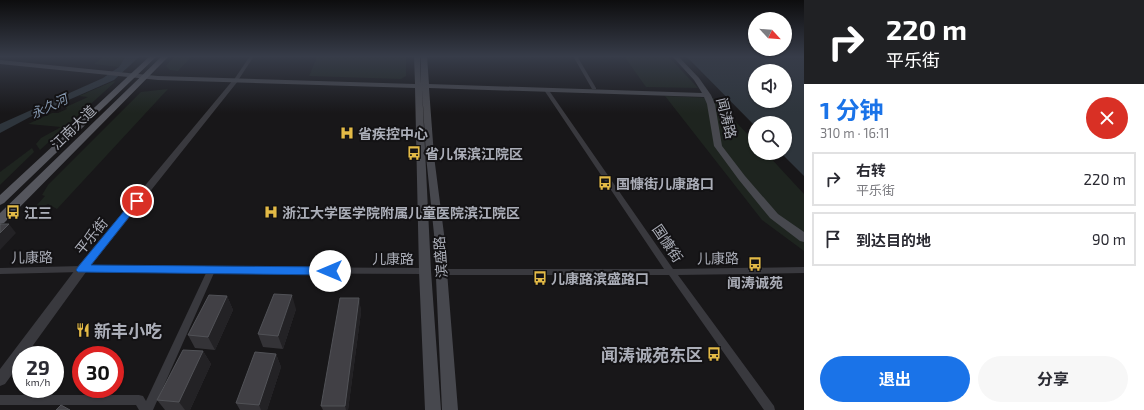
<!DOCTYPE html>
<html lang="zh">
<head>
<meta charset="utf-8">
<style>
	:root { --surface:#fff; --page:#f7f7f7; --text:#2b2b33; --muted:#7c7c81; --line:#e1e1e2; --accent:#1a73e8 }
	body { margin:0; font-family:"Exo 2","Noto Sans SC",sans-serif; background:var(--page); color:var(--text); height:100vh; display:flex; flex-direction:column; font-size:15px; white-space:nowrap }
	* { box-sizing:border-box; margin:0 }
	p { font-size:13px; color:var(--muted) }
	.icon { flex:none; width:22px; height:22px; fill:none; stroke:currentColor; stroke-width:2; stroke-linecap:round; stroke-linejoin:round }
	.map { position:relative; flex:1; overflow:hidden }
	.side { display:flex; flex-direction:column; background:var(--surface); width:340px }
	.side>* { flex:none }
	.hud { background:#202124; color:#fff; overflow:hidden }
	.needle { width:26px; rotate:116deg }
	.fabs { position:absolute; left:748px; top:12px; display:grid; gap:8px }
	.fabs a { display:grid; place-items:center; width:44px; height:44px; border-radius:50%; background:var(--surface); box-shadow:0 1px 3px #0004; font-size:20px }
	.speed { position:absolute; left:12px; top:346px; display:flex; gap:8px; font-size:20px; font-weight:700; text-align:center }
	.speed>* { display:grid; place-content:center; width:52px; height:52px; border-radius:50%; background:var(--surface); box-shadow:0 1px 3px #0004; line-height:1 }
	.speed small { font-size:10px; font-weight:400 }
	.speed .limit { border:6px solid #d22; background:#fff; color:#111 }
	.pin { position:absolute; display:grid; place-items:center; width:34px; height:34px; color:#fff; margin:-17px; border:2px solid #fff; border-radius:50%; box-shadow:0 1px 4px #0007 }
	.me { position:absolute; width:44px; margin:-22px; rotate:270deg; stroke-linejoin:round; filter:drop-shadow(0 0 3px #0008) }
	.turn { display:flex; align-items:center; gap:14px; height:84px; padding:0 16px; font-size:18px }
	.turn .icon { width:52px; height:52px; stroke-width:2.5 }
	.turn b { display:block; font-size:28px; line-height:34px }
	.round { display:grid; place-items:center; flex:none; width:42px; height:42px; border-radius:21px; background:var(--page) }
	.head { display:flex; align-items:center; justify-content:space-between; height:68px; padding:0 16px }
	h1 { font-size:24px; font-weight:700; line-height:30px; color:var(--accent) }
	.primary-button { display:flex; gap:8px; margin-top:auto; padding:8px 16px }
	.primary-button a { flex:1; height:46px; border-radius:24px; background:var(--accent); color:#fff; font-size:16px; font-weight:700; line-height:46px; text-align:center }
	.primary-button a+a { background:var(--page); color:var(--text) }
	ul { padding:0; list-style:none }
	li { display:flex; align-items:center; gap:12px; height:54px; margin:0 8px 6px; padding:0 8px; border:2px solid var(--line); border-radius:0px }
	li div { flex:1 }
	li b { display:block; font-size:15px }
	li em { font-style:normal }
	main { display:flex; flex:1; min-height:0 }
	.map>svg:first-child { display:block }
	.green { fill:#1e241f }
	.water { fill:#2e353c; fill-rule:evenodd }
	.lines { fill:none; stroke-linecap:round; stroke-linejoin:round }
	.minor { fill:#39393e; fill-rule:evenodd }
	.tertiary { fill:#39393e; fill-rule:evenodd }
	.secondary { fill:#47484e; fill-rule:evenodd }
	.primary { fill:#55565d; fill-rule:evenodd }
	.wall { fill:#343337 }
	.shaded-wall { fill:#232225 }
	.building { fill:#414045; stroke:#515257 }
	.route { fill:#1a73e8; stroke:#114b97 }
	.labels { text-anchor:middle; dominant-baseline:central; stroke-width:4; stroke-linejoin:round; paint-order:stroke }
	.far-water-label { font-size:13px; font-style:italic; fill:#8598b0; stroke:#131214 }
	.street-label { font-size:14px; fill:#abaeb8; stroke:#131214 }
	.poi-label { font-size:14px; font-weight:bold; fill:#abaeb8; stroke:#131214; text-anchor:start }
	.near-poi-label { font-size:17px; font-weight:bold; fill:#abaeb8; stroke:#131214; text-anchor:start }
</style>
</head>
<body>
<main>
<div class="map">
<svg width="804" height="410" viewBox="0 0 804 410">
	<rect width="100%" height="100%" fill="#181719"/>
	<path class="green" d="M105 56H126L119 67 94 64Z
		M175 56H192L178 71 170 70 166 66Z
		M384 56H406V76L401 79 309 76 317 57H384Z
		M624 56H668L698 88 646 87Z
		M114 81 115 82 40 150 36 144 41 138 61 127 28 124 52 113H58L67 109 66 107 88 97 79 96Z
		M168 89 57 209 48 204 43 207H35L45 196 42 195 48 185 141 92Z
		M665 96 713 98 755 142V153H766L804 194V251L762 220Z
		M32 148 34 152 0 185V172Z"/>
	<path class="water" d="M126 56H140L114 80 30 117 0 133V124L103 78 119 67Z
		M686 56H804V176L781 153H785V123H755V126ZM755 71H785V101H755Z"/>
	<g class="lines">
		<path class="minor" d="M250 56H254L237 82H233V81Z
			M573 56H577L596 88V89H592Z
			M544 89H548L673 269 804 267V273L678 275 774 406 775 410H764L669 275H441L438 274 437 272 438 270 441 269H664L544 90Z
			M82 266 425 268 428 269 429 271 428 273 425 274 214 273 153 410H139L136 405H0V395H139L143 396 146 401 206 273 82 272 0 274V268Z"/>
		<path class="tertiary" d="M233 80 238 81 86 272 26 355H21V362L5 384 0 386V369L78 266Z"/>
		<path class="secondary" d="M414 56H420L421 84V56H427L429 84 702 93 694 80 672 56H678L699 78 711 95 715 104 722 146 745 176 778 214 804 232V242L800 241 770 218 739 180 714 146 707 104 704 97 429 88 434 156 444 234 458 410H442L434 234 426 156 422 88 431 271 441 410H425L419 271 415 88 158 80 0 64V60L158 76 415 84Z"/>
		<path class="primary" d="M150 56H157L4 203 0 205V195Z
			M162 56H169L4 223 0 224V213Z"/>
	</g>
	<path class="wall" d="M227 296 233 310 215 350 195 348 188 335Z
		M359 298 361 312 348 410H323L321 406Z
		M296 309 283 349 263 347 258 334Z
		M203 351 211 364 190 410H165L157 400Z
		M276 354 281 367 267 410H240L236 403Z"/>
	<path class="shaded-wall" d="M9 224 16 233 0 250V233Z
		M292 295 296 309 283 349 278 336Z
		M227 296 233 310 215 350 208 337Z
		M359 298 361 312 348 410H346L345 406Z
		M203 351 211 364 190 410H185L179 402Z
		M276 354 281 367 267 410H261L259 405Z"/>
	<path class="building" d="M1 224H9L0 233V225Z
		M274 294 292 295 278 336 258 334Z
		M209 295 227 296 208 337 188 335Z
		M340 298H359L345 406H321Z
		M183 350 203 351 179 402 157 400Z
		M255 352 276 354 259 405 236 403Z
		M61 405 70 410H56Z"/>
	<linearGradient id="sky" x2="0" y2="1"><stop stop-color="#0d0d0e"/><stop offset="0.5" stop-color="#373c49"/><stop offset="1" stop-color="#373c49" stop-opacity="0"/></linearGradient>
	<rect width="804" height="113" fill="url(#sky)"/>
	<path class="route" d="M137 198 140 199 142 201 140 203 91 265 330 267 334 268 336 271 334 274 330 275 78 272 76 270 78 267 134 199Z"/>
	<defs>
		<symbol id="hospital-bare" viewBox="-9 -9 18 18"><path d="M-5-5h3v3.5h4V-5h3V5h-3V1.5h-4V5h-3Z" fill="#e3ba46" stroke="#131214" stroke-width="2.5" paint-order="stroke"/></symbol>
		<symbol id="bus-bare" viewBox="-9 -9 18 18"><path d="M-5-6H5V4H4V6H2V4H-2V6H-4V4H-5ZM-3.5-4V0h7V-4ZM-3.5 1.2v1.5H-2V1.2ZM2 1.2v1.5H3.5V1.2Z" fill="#e3ba46" stroke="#131214" stroke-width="2.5" paint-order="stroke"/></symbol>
		<symbol id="restaurant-bare" viewBox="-9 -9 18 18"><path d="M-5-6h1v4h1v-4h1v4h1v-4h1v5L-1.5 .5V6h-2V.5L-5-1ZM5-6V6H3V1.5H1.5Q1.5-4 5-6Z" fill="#e3ba46" stroke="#131214" stroke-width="2.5" paint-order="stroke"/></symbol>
	</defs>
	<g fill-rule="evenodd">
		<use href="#hospital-bare" x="337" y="123" width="20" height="20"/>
		<use href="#bus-bare" x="404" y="143" width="20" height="20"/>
		<use href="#bus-bare" x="595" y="173" width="20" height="20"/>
		<use href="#bus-bare" x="3" y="202" width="20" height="20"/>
		<use href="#hospital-bare" x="261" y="202" width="20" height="20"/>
		<use href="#bus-bare" x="745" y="254" width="20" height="20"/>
		<use href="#bus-bare" x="530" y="268" width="20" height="20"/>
		<use href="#restaurant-bare" x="73" y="320" width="20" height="20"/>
		<use href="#bus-bare" x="704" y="344" width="20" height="20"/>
	</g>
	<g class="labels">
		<g class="far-water-label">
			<text transform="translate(49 106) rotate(-25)">永久河</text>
		</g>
		<g class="street-label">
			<text transform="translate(727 118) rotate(76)">闻涛路</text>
			<text transform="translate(73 127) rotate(-44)">江南大道</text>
			<text transform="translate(91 236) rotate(-51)">平乐街</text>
			<text transform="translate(668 243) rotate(56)">国慷街</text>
			<text transform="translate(32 257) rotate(-1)">儿康路</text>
			<text transform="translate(440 257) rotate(-94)">滨盛路</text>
			<text x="393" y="258">儿康路</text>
			<text transform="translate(718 258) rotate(-1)">儿康路</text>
		</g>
		<g class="poi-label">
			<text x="358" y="133">省疾控中心</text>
			<text x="425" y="153">省儿保滨江院区</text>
			<text x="616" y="183">国慷街儿康路口</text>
			<text x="24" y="212">江三</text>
			<text x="282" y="212">浙江大学医学院附属儿童医院滨江院区</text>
			<text x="551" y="278">儿康路滨盛路口</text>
			<text x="755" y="282" text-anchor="middle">闻涛诚苑</text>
		</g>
		<g class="near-poi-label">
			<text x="94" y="330">新丰小吃</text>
			<text x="703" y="354" text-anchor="end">闻涛诚苑东区</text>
		</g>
	</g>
</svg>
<div class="fabs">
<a><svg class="needle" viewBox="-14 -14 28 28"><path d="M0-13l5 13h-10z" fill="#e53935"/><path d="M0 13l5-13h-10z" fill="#7c7c81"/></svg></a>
<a><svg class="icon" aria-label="sound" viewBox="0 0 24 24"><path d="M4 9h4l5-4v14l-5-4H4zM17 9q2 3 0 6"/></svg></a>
<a><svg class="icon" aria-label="search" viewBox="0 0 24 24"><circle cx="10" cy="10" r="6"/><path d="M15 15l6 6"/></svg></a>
</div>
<div class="speed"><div>29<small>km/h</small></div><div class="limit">30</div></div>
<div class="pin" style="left:137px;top:201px;background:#d93025"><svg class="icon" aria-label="arrive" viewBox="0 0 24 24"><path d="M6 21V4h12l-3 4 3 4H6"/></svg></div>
<svg class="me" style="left:330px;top:271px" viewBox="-20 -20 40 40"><circle r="19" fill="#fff"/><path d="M0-13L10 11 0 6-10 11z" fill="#1a73e8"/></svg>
</div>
<section class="side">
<div class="hud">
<div class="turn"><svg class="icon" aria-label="right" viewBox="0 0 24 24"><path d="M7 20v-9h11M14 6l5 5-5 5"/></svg><div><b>220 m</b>平乐街</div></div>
</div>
<div class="head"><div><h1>1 分钟</h1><p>310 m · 16:11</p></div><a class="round" style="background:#d93025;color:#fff"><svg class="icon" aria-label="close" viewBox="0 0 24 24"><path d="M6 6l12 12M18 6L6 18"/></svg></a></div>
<ul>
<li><svg class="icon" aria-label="right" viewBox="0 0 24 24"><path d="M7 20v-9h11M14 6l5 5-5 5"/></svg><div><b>右转</b><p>平乐街</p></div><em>220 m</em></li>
<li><svg class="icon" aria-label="arrive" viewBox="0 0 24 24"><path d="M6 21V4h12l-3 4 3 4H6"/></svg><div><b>到达目的地</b></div><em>90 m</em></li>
</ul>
<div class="primary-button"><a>退出</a><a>分享</a></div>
</section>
</main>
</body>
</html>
